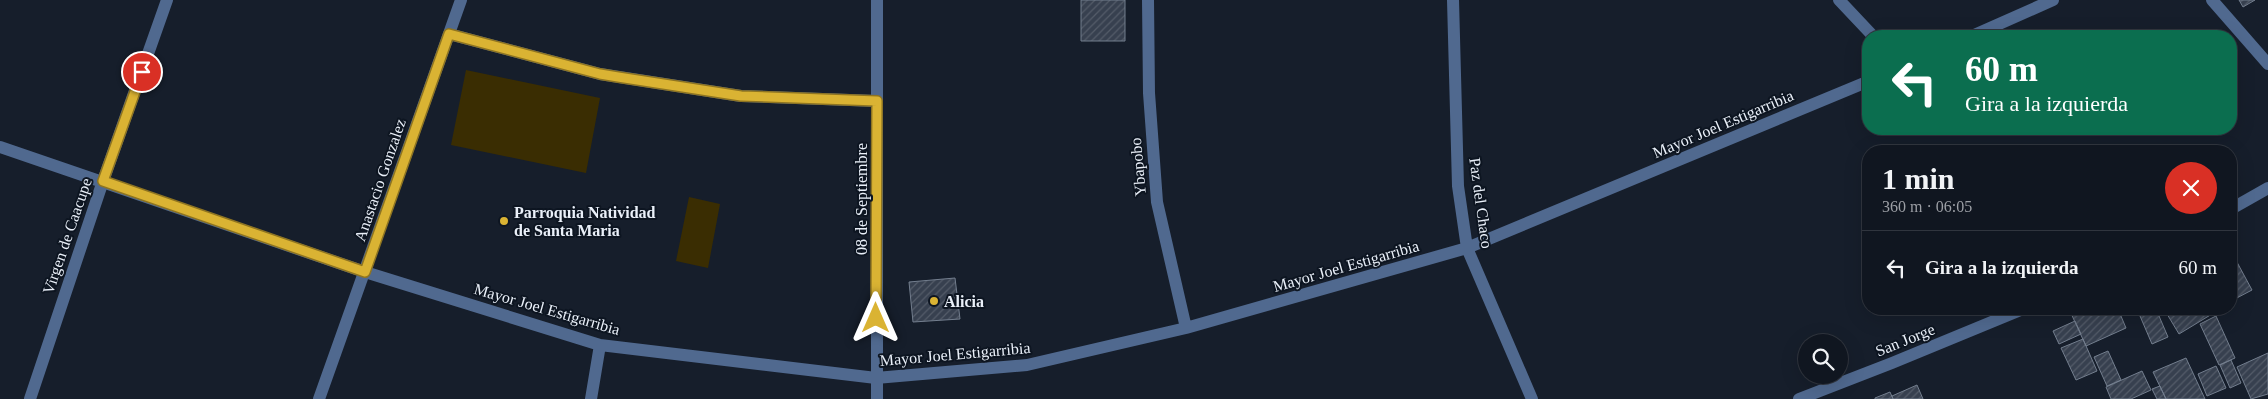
<!DOCTYPE html>
<html lang="es">
<head>
<meta charset="utf-8">
<style>
	:root { --surface:#101620; --page:#191f29; --text:#f1f3f6; --muted:#9c9fa5; --line:#30353e }
	body { margin:0; font-family:Georgia,serif; background:var(--page); color:var(--text); height:100vh; display:flex; flex-direction:column; font-size:19px; white-space:nowrap }
	* { box-sizing:border-box; margin:0 }
	p { font-size:16px; color:var(--muted) }
	.icon { flex:none; width:28px; height:28px; fill:none; stroke:currentColor; stroke-width:2; stroke-linecap:round; stroke-linejoin:round }
	.map { position:relative; flex:1; overflow:hidden }
	.details { position:absolute; left:1862px; top:145px; width:375px; height:170px; display:flex; flex-direction:column; background:var(--surface); border-radius:20px; box-shadow:0 5px 20px #0002,0 0 0 1px var(--line) }
	.details>* { flex:none }
	.top-card { position:absolute; left:1862px; top:30px; width:375px; height:105px; border-radius:20px; box-shadow:0 5px 20px #0002,0 0 0 1px var(--line); background:#0b6e4f; color:#fff; overflow:hidden }
	.tools { position:absolute; left:1798px; top:334px; display:grid; gap:10px }
	.tools a { display:grid; place-items:center; width:50px; height:50px; border-radius:50%; background:var(--surface); box-shadow:0 5px 20px #0002,0 0 0 1px var(--line); font-size:25px }
	.pin { position:absolute; display:grid; place-items:center; width:42px; height:42px; color:#fff; margin:-21px; border:2px solid #fff; border-radius:50%; box-shadow:0 1px 5px #0007 }
	.me { position:absolute; width:55px; margin:-28px; rotate:0deg; stroke-linejoin:round; filter:drop-shadow(0 0 4px #0008) }
	.turn { display:flex; align-items:center; gap:18px; height:105px; padding:0 20px; font-size:22px }
	.turn .icon { width:65px; height:65px; stroke-width:2.5 }
	.turn b { display:block; font-size:35px; line-height:42px }
	.round { display:grid; place-items:center; flex:none; width:52px; height:52px; border-radius:26px; background:var(--page) }
	.overview { display:flex; align-items:center; justify-content:space-between; height:85px; padding:0 20px }
	h1 { font-size:30px; font-weight:700; line-height:38px }
	ul { padding:0; list-style:none }
	li { display:flex; align-items:center; gap:15px; height:75px; padding:0 20px; border-top:1px solid var(--line) }
	li div { flex:1 }
	li b { display:block; font-size:19px }
	li em { font-style:normal }
	.map>svg:first-child { display:block }
	.grass { fill:#3a2d02 }
	.building { fill:url(#building-hatch); stroke:#737e8e }
	.lines { fill:none; stroke-linecap:round; stroke-linejoin:round }
	.minor { stroke:#50698f; stroke-width:12 }
	.route-casing { stroke:#8e7421; stroke-width:12 }
	.route { stroke:#dab333; stroke-width:9 }
	.poi-dot { fill:#dab333; stroke:#0d1521; stroke-width:2 }
	.labels { text-anchor:middle; dominant-baseline:central; stroke-width:4; stroke-linejoin:round; paint-order:stroke }
	.street-label { font-size:16px; fill:#eaf0f9; stroke:#0d1521 }
	.poi-label { font-size:16px; font-weight:bold; fill:#eaf0f9; stroke:#0d1521; text-anchor:start }
</style>
</head>
<body>
<div class="map">
<svg width="2268" height="399" viewBox="0 0 2268 399">
	<defs>
		<pattern id="building-hatch" width="6" height="6" patternUnits="userSpaceOnUse" patternTransform="scale(1.25)"><rect width="6" height="6" fill="#37404f"/><path d="M-1 1l2-2M0 6l6-6M5 7l2-2" fill="none" stroke="#545c69"/></pattern>
	</defs>
	<rect width="100%" height="100%" fill="#161e2b"/>
	<path class="grass" d="M466 70 600 98 586 173 451 145Z
		M689 197 720 204 708 268 676 261Z"/>
	<path class="building" d="M1081 0H1125V41H1081Z
		M2239 0H2255L2243 7Z
		M2231 251 2252 290 2231 301Z
		M955 278 960 319 913 322 909 282Z
		M2069 309H2118L2126 328 2086 346Z
		M2137 309H2156L2168 337 2152 344Z
		M2164 309H2216L2217 311 2179 334Z
		M2216 316 2235 358 2219 365 2200 324Z
		M2075 321 2081 334 2059 344 2053 331Z
		M2083 339 2097 371 2076 380 2061 348Z
		M2108 351 2121 380 2107 386 2094 357Z
		M2268 353V394L2251 399 2237 367Z
		M2186 358 2205 399H2166L2153 372Z
		M2231 360 2241 383 2230 388 2220 365Z
		M2216 366 2226 388 2207 396 2198 374Z
		M2142 371 2151 390 2131 399H2111L2106 387Z
		M1917 385 1923 399H1893L1892 396Z
		M2160 386 2166 399H2157L2152 389Z
		M1890 392 1893 399H1875V398Z"/>
	<g class="lines">
		<path class="minor" d="M877 0V399
			M1148 0 1149 93 1157 202 1186 328
			M1453 0 1458 186 1467 248 1532 399
			M1839 0 1873 36
			M2212 0 2268 64
			M449 34 600 74 741 96 877 101
			M1972 36 2053 0
			M0 147 365 272 600 345 876 378 1027 365 1186 328 1467 248 1869 81
			M2231 209 2268 188
			M30 399 103 181 167 0
			M319 399 461 0
			M591 399 600 345
			M1799 399 1892 363 2023 309"/>
	</g>
	<g class="lines">
		<defs>
			<path id="route" d="M142 72 103 181 365 272 449 34 600 74 618 77 741 96 877 101 876 318"/>
		</defs>
		<use href="#route" class="route-casing"/>
		<use href="#route" class="route"/>
	</g>
	<g class="poi-dot">
		<circle cx="504" cy="221" r="5"/>
		<circle cx="934" cy="301" r="5"/>
	</g>
	<g class="labels">
		<g class="street-label">
			<text transform="translate(1723 124) rotate(-23)">Mayor Joel Estigarribia</text>
			<text transform="translate(1138 167) rotate(-95)">Ybapobo</text>
			<text transform="translate(380 180) rotate(-71)">Anastacio Gonzalez</text>
			<text transform="translate(861 199) rotate(-90)">08 de Septiembre</text>
			<text transform="translate(1481 203) rotate(82)">Paz del Chaco</text>
			<text transform="translate(67 236) rotate(-71)">Virgen de Caacupe</text>
			<text transform="translate(1346 266) rotate(-16)">Mayor Joel Estigarribia</text>
			<text transform="translate(547 309) rotate(16)">Mayor Joel Estigarribia</text>
			<text transform="translate(1905 340) rotate(-22)">San Jorge</text>
			<text transform="translate(955 354) rotate(-5)">Mayor Joel Estigarribia</text>
		</g>
		<g class="poi-label">
			<text x="514" y="212">Parroquia Natividad<tspan x="514" dy="18">de Santa Maria</tspan></text>
			<text x="944" y="301">Alicia</text>
		</g>
	</g>
</svg>
<div class="tools">
<a><svg class="icon" aria-label="search" viewBox="0 0 24 24"><circle cx="10" cy="10" r="6"/><path d="M15 15l6 6"/></svg></a>
</div>
<div class="pin" style="left:142px;top:72px;background:#d93025"><svg class="icon" aria-label="arrive" viewBox="0 0 24 24"><path d="M6 21V4h12l-3 4 3 4H6"/></svg></div>
<svg class="me" style="left:876px;top:318px" viewBox="-20 -20 40 40"><path d="M0-17L14 15 0 8-14 15z" fill="#dab333" stroke="#fff" stroke-width="4"/></svg>
<div class="top-card">
<div class="turn"><svg class="icon" aria-label="left" viewBox="0 0 24 24"><path d="M17 20v-9H6M10 6l-5 5 5 5"/></svg><div><b>60 m</b>Gira a la izquierda</div></div>
</div>
<section class="details">
<div class="overview"><div><h1>1 min</h1><p>360 m · 06:05</p></div><a class="round" style="background:#d93025;color:#fff"><svg class="icon" aria-label="close" viewBox="0 0 24 24"><path d="M6 6l12 12M18 6L6 18"/></svg></a></div>
<ul>
<li><svg class="icon" aria-label="left" viewBox="0 0 24 24"><path d="M17 20v-9H6M10 6l-5 5 5 5"/></svg><div><b>Gira a la izquierda</b></div><em>60 m</em></li>
</ul>
</section>
</div>
</body>
</html>
